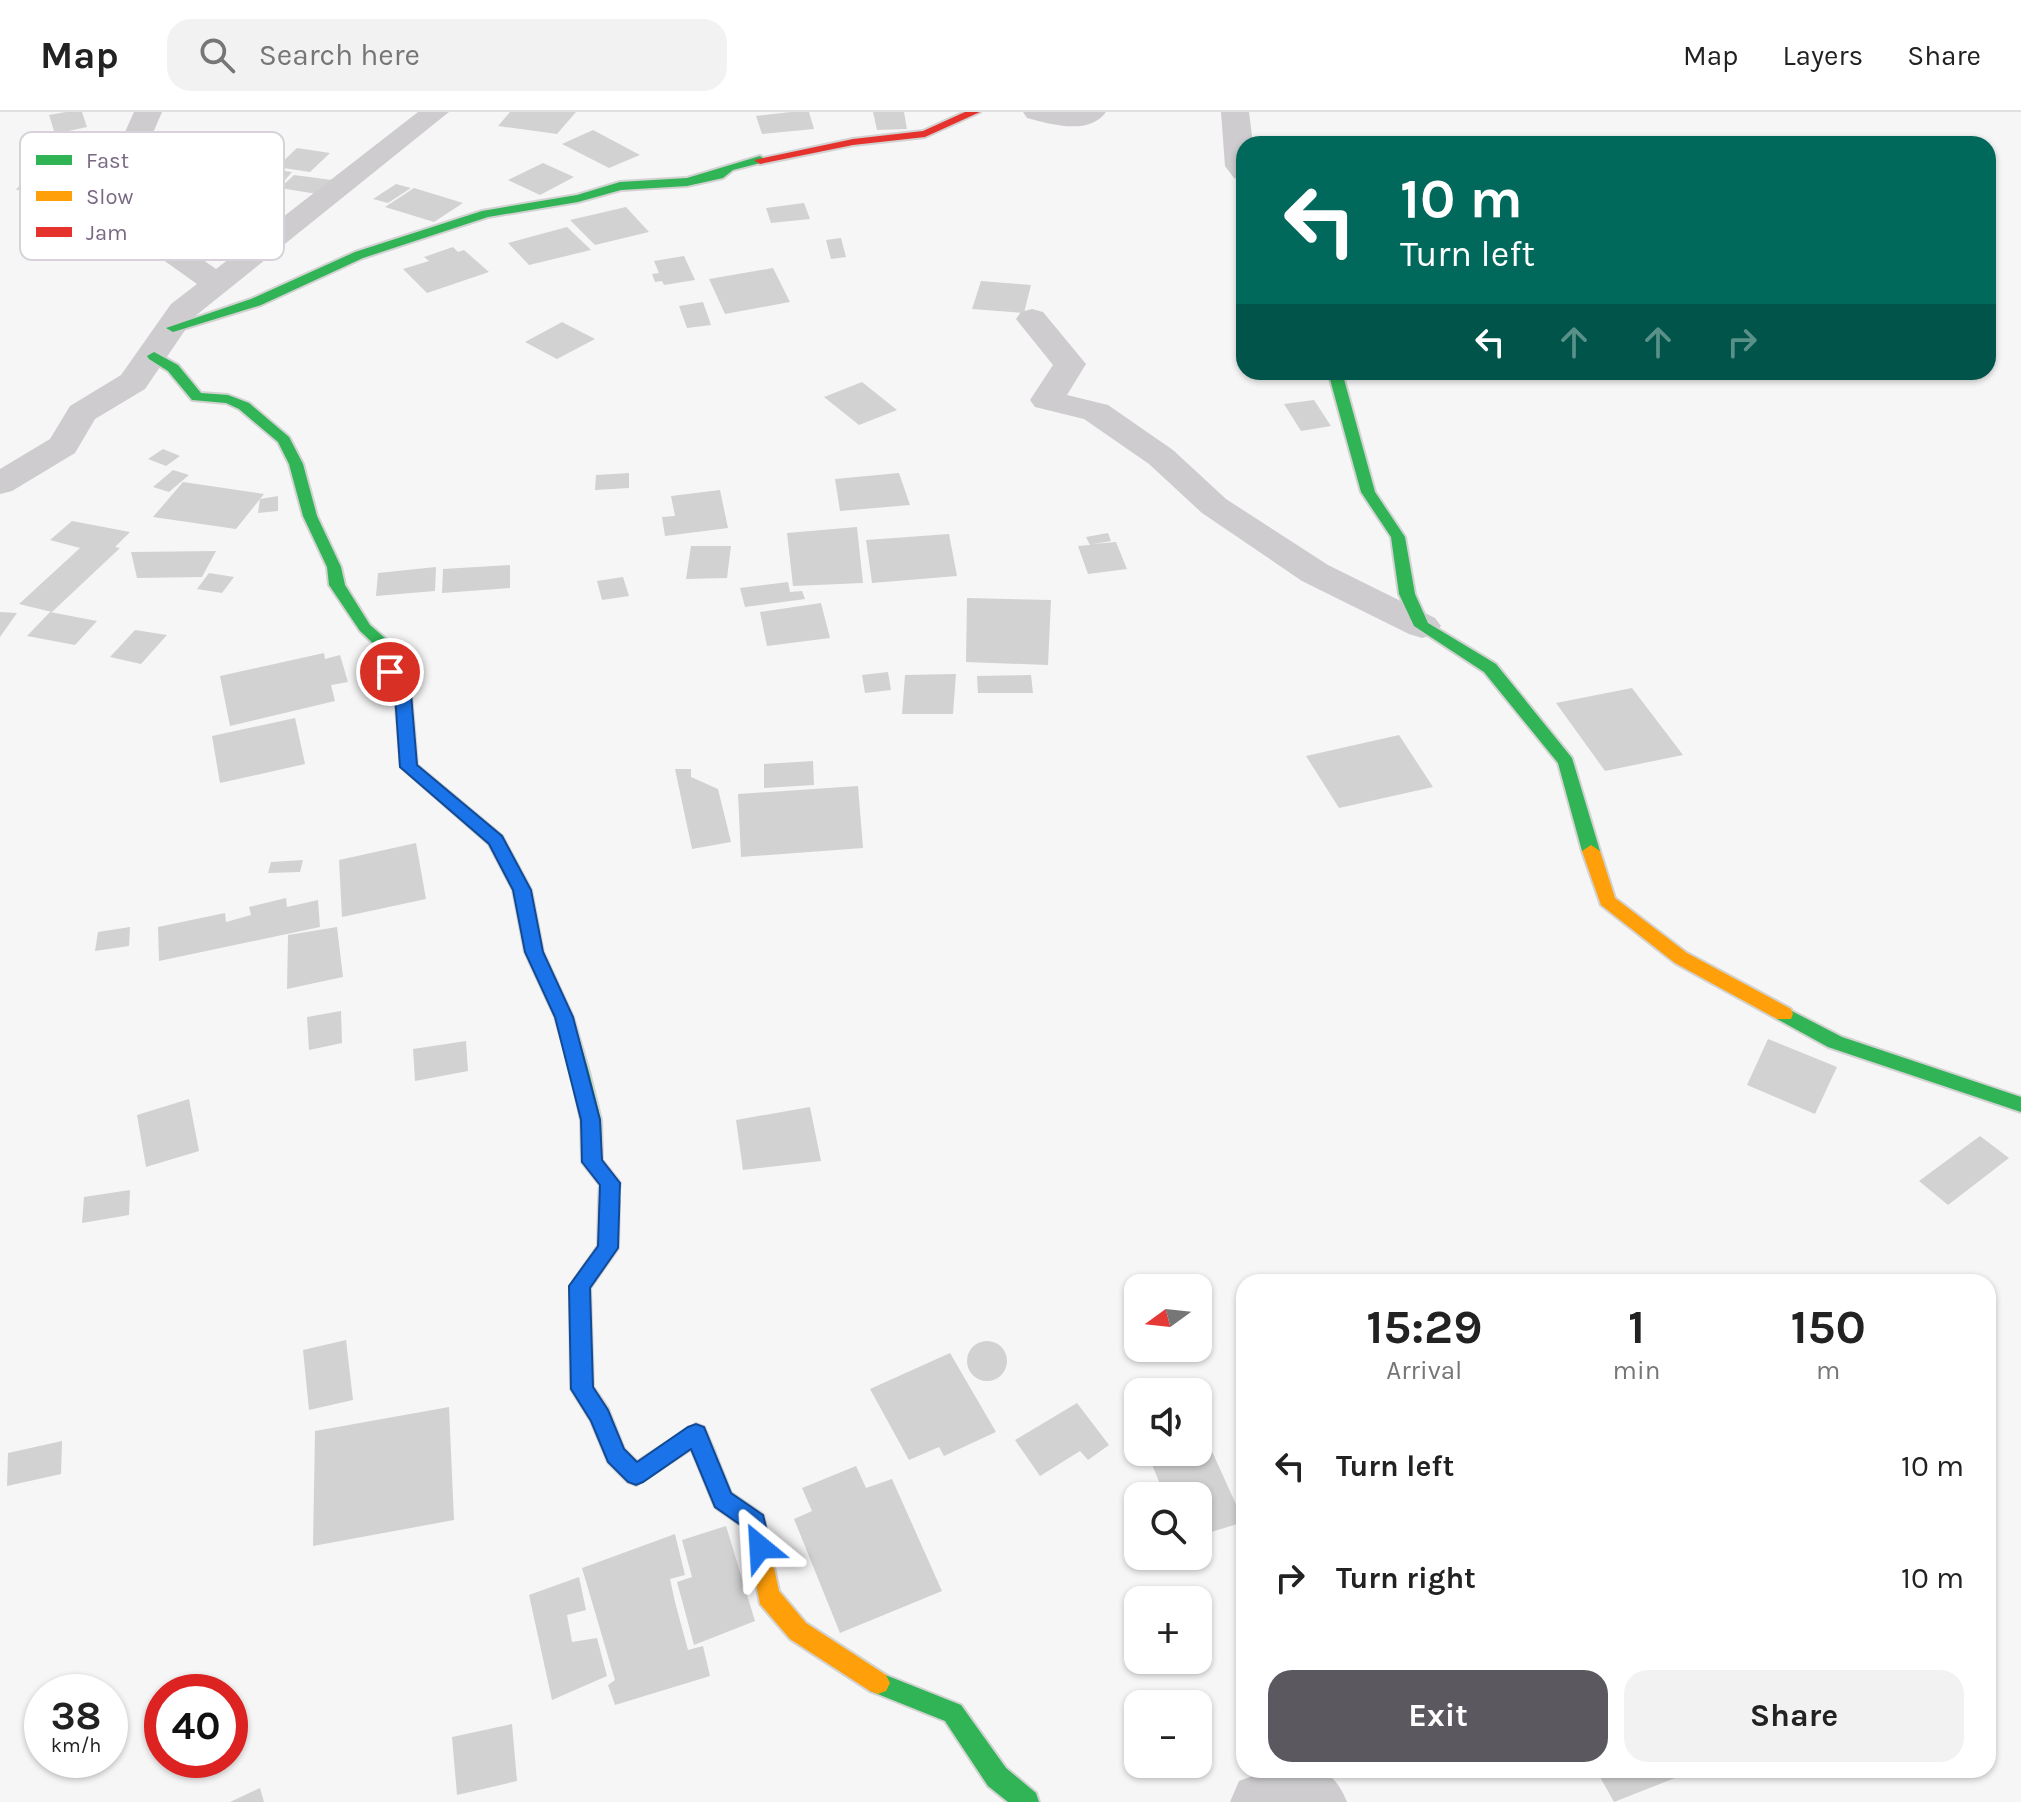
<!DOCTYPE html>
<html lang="en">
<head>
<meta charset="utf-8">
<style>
	:root { --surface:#fff; --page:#f2f2f2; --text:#222; --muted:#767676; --line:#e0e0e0; --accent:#5c5860 }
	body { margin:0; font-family:Karla,sans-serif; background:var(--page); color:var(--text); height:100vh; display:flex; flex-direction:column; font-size:30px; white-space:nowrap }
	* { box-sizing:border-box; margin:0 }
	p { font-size:26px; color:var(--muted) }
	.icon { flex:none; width:44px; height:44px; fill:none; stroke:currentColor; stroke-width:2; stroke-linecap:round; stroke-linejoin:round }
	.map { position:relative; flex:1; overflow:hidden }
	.sheet { position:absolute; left:1236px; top:1162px; width:760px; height:504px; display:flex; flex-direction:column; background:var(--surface); border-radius:24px; box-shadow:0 2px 6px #0004 }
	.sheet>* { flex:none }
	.banner { position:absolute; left:1236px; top:24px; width:760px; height:244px; border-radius:24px; box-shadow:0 2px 6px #0004; background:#00695c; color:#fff; overflow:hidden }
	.needle { width:52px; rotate:255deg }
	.buttons { position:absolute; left:1124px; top:1162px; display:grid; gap:16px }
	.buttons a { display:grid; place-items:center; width:88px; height:88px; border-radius:16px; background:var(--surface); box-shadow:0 2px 6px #0004; font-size:40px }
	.speed { position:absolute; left:24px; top:1562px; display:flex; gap:16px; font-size:40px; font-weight:700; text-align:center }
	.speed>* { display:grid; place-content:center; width:104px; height:104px; border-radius:50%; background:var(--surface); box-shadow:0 2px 6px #0004; line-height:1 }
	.speed small { font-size:20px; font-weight:400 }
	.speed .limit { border:12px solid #d22; background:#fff; color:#111 }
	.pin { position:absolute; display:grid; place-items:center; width:68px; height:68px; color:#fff; margin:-34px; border:4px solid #fff; border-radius:50%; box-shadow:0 2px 8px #0007 }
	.me { position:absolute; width:88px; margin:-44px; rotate:333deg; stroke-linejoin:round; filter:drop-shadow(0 0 6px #0008) }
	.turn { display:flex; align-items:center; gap:28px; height:168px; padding:0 32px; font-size:36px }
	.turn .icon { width:104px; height:104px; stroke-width:2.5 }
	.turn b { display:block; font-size:56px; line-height:68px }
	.lanes { display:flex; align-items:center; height:76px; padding:0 32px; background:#0003; justify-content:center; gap:40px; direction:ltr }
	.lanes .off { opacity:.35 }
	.eta { display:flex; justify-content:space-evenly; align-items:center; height:136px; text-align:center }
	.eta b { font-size:48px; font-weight:700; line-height:56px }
	.button { display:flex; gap:16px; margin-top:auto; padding:16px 32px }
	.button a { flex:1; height:92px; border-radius:24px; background:var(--accent); color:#fff; font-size:32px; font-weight:700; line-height:92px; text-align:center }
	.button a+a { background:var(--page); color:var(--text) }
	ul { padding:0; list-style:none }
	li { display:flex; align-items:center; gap:24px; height:112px; padding:0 32px }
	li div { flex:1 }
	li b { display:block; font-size:30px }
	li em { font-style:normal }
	header { display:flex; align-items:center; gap:48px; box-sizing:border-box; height:112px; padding:0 40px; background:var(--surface); border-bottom:2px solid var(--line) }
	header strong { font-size:38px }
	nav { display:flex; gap:44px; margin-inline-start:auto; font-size:28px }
	.search { width:560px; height:72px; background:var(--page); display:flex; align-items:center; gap:20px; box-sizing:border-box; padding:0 28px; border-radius:24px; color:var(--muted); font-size:30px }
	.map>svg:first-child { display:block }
	.building { fill:#d3d2d3 }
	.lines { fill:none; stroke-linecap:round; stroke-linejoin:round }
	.fast-casing { stroke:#d3d2d3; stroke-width:4 }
	.slow-casing { stroke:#d3d2d3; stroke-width:4 }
	.jam-casing { stroke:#d3d2d3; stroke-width:4 }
	.street { fill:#cecccf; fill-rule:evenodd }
	.fast { fill:#30b455; fill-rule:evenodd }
	.slow { fill:#ff9f0a; fill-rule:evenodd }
	.jam { fill:#e5322d; fill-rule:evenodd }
	.route { fill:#1a73e8; stroke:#114b97; stroke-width:2 }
	.key { fill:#fff; stroke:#d7d2da; stroke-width:2 }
	.key-label { font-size:22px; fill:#796884 }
</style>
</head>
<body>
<header>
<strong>Map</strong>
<div class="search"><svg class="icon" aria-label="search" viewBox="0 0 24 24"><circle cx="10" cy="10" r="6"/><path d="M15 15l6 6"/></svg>Search here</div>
<nav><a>Map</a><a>Layers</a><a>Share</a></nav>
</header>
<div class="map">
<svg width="2021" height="1690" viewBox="0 0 2021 1690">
	<rect width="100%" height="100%" fill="#f5f6f5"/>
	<path class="building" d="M66 0H82L87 15 55 22 49 3Z
		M510 0H576L557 22 498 14Z
		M791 0H809L814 17 762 22 756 4Z
		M873 0H904L907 17 877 18Z
		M593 18 640 43 609 56 562 32Z
		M297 36 330 41 310 60 277 55Z
		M38 49 106 52 85 81 16 78Z
		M543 51 574 65 540 83 508 68Z
		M278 58 292 60 278 76 264 74Z
		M294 63 332 68 317 82 280 76Z
		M396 72 411 76 388 91 373 87Z
		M414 76 463 91 434 110 385 95Z
		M804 91 810 107 771 111 766 96Z
		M626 95 649 120 595 133 570 108Z
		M567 115 591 138 529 153 508 131Z
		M841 126 846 145 831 147 826 128Z
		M453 135 458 140 464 138 489 160 427 181 403 157 429 149 424 145Z
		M684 144 695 168 664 173 662 169 655 170 652 162 659 161 654 149Z
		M773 156 790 190 725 202 709 167Z
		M981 169 1031 173 1024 201 972 197Z
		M703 190 711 213 687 216 679 194Z
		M562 210 595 227 557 247 525 230Z
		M862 270 897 298 859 313 824 285Z
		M1314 288 1331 314 1301 319 1284 292Z
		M163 337 180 344 166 354 148 347Z
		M173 358 189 363 169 380 153 375Z
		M629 361V376L595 378 596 363Z
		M899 361 910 393 840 399 835 367Z
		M183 370 264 382 236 417 153 405Z
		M720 378 728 416 665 424 662 405 675 404 671 384Z
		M278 384V399L258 401 260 387Z
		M72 409 130 420 115 435 120 436 52 500 19 492 80 436 50 428Z
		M857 415 863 471 793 474 787 421Z
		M1108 421 1111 429 1093 432 1116 430 1127 457 1088 462 1078 434 1090 433 1086 425Z
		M949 422 957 464 872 471 866 428Z
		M691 434H731L727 466 686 467Z
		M216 439 202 465 137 466 131 440Z
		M510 453V476L442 481 443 457Z
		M436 455 435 479 376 484 378 461Z
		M209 461 234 465 222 481 197 477Z
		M623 465 629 484 602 488 597 469Z
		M788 470 790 480 802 479 805 487 745 495 740 476Z
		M967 486 1051 488 1048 553 966 550Z
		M821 491 830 526 767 534 760 500Z
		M0 500 17 501 0 525Z
		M50 500 97 509 75 533 27 524Z
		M135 518 167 523 141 552 110 545Z
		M324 541 325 547 340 543 348 570 331 573 335 589 230 614 220 564Z
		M888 560 891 578 865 581 862 563Z
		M956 562 953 602H902L905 563Z
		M1031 563 1033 581H978L977 564Z
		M1632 576 1683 643 1605 659 1556 591Z
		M295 606 305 652 220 671 212 624Z
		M1399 623 1433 675 1339 696 1306 644Z
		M813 649 814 673 764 676V652Z
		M675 657H691V665L718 677 731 730 692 737Z
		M858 674 863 736 741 745 738 682Z
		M416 731 426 787 342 805 339 748Z
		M303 748 300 760 268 761 271 750Z
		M286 786 287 795 318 788 320 815 159 849 158 815 225 801 226 810 251 803 249 795Z
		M130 815 129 834 95 839 98 820Z
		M337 815 343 865 287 877 288 823Z
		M341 899 342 931 309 938 307 905Z
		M1768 927 1837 955 1815 1002 1747 973Z
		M466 929 468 959 415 969 413 937Z
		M189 987 199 1039 146 1055 137 1003Z
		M810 995 821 1049 743 1058 736 1008Z
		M1980 1024 2009 1046 1948 1093 1919 1069Z
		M130 1078 129 1103 82 1111 84 1085Z
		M346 1228 353 1288 309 1298 303 1238Z
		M967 1249a20 20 0 1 1 40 0a20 20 0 1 1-40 0Z
		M950 1241 996 1320 944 1344 939 1335 909 1348 870 1277Z
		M1077 1291 1109 1333 1088 1348 1080 1339 1040 1364 1015 1328Z
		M449 1295 454 1408 313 1434 315 1319Z
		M1206 1326 1244 1410 1198 1424V1384H1165L1148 1343 1198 1340V1328Z
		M62 1329 61 1362 7 1374 8 1341Z
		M856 1354 866 1376 892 1367 942 1479 840 1521 794 1407 812 1399 802 1376Z
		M726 1414 755 1509 694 1533 677 1470 692 1465 682 1428Z
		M675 1422 685 1463 670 1467 675 1490 688 1538 703 1534 710 1564 615 1593 608 1573 615 1568 582 1456Z
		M579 1465 586 1498 567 1503 572 1530 597 1526 607 1564 552 1588 529 1483Z
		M512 1612 517 1669 457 1683 452 1625Z
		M1596 1658H1671L1675 1666 1614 1690Z
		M260 1676 264 1690H230Z"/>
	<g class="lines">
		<defs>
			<path id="fast" d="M760 44 766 48 764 50 733 58 723 66 687 74 621 78 578 90 488 105 363 146 261 193 173 220 166 216 251 187 355 140 482 99 577 83 620 70 687 66Z
				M154 240 178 253 201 281 228 283 249 291 289 325 303 352 317 404 341 455 345 473 370 513 393 533 385 543 411 582 417 653 502 724 531 778 543 840 573 905 589 960 601 1008 602 1048 620 1071 616 1095 609 1097 602 1095 599 1089 600 1073 582 1050 581 1008 571 960 555 905 525 840 513 778 489 732 401 655 395 582 369 543 376 534 360 519 329 473 327 455 303 404 289 352 278 330 239 297 226 291 192 288 168 259 149 247 147 244Z
				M1328 260H1342L1375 380 1405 425 1415 482 1428 511 1496 552 1572 646 1600 739 1597 743 1591 745 1582 739 1558 651 1484 560 1414 514 1399 482 1391 425 1361 380Z
				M1784 895 1842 925 2021 985V1000L1828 935 1777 907 1775 902 1777 897Z
				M878 1560 961 1593 1006 1656 1036 1681 1039 1690H1008L988 1674 945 1609 870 1579 866 1571 870 1563Z"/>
			<path id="slow" d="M1591 733 1600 739 1615 786 1687 841 1791 897 1793 902 1791 907H1777L1675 851 1601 793 1582 739Z
				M704 1331 712 1334 731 1381 763 1403 779 1479 806 1511 886 1563 890 1571 886 1579 878 1582 870 1579 790 1527 760 1492 745 1416 715 1395 693 1341 696 1334Z"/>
			<path id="jam" d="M965 0H980L925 25 853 33 760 52 754 48 853 27 923 19Z
				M609 1081 616 1083 619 1089 618 1136 590 1176 593 1275 608 1297 624 1337 637 1350 696 1312 704 1315 715 1341 712 1348 704 1351 696 1348 691 1337 636 1373 628 1370 608 1350 591 1309 571 1277 570 1174 598 1134 599 1089 602 1083Z"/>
		</defs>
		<use href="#fast" class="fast-casing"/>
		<use href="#slow" class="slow-casing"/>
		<use href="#jam" class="jam-casing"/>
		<path class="street" d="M134 0H162L127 81 137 90 142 105 216 157 418 0H449L194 205 145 277 95 307 75 341 12 379 0 382V357L50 327 70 294 121 263 171 192 197 172 117 115 109 95 96 84Z
			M1023 0H1106C1089 24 1050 12 1027 6Z
			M1221 0H1249L1253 32H1244V69L1234 66 1225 54Z
			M1032 197 1043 200 1086 252 1067 283 1108 293 1173 338 1226 387 1328 453 1435 506 1441 514 1435 522 1422 526 1409 522 1302 469 1202 401 1149 352 1084 307 1035 295 1030 288 1053 253 1016 207 1021 200Z
			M1269 1658C1309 1658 1330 1648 1347 1690H1230L1239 1669Z"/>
		<use href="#fast" class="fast"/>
		<use href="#slow" class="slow"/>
		<use href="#jam" class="jam"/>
	</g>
	<path class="route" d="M390 555 396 556 411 582 417 653 502 724 531 778 543 840 573 905 600 1008 602 1048 620 1071 618 1136 590 1176 593 1275 608 1298 624 1337 637 1350 688 1315 696 1312 704 1315 731 1381 763 1403 771 1435 768 1442 760 1446 752 1442 745 1416 715 1395 691 1337 643 1370 636 1373 628 1370 608 1350 591 1309 571 1277 569 1174 598 1134 600 1073 582 1050 581 1008 555 905 525 840 513 778 489 732 400 655 395 582 382 560Z"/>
	<rect x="20" y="20" width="264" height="128" rx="12" class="key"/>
	<rect x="36" y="43" width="36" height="10" fill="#30b455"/>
	<rect x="36" y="79" width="36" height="10" fill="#ff9f0a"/>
	<rect x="36" y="115" width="36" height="10" fill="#e5322d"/>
	<g class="key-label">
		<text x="86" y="56">Fast</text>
		<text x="86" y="92">Slow</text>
		<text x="86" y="128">Jam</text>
	</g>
</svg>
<div class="buttons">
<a><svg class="needle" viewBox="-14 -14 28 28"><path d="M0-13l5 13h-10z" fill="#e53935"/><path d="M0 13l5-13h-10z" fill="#767676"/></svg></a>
<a><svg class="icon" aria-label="sound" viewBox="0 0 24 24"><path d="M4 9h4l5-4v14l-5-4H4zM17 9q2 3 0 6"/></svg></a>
<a><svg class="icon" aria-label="search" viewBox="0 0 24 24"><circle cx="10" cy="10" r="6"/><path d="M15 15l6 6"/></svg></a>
<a>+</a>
<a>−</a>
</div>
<div class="speed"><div>38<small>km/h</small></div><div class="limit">40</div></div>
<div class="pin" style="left:390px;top:560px;background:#d93025"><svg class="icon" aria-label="arrive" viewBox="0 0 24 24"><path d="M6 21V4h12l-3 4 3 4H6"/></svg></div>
<svg class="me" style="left:760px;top:1435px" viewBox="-20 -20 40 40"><path d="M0-17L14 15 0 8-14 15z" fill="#1a73e8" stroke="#fff" stroke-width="4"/></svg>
<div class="banner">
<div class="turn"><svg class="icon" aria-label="left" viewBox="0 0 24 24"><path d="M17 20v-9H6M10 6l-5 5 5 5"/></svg><div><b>10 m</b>Turn left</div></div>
<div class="lanes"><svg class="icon" aria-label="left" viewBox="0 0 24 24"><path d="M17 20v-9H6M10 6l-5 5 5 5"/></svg><svg class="icon off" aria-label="ahead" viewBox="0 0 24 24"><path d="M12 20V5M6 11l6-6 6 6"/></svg><svg class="icon off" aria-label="ahead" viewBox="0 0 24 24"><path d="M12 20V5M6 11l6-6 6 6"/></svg><svg class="icon off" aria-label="right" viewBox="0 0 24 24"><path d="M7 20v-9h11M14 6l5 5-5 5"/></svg></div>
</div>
<section class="sheet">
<div class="eta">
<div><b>15:29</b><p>Arrival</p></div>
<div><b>1</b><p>min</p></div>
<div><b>150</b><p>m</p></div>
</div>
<ul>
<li><svg class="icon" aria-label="left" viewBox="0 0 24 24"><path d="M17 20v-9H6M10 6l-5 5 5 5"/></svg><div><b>Turn left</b></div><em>10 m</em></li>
<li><svg class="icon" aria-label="right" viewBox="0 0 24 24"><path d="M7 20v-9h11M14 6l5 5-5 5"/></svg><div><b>Turn right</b></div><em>10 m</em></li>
</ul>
<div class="button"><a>Exit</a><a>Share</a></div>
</section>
</div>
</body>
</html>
